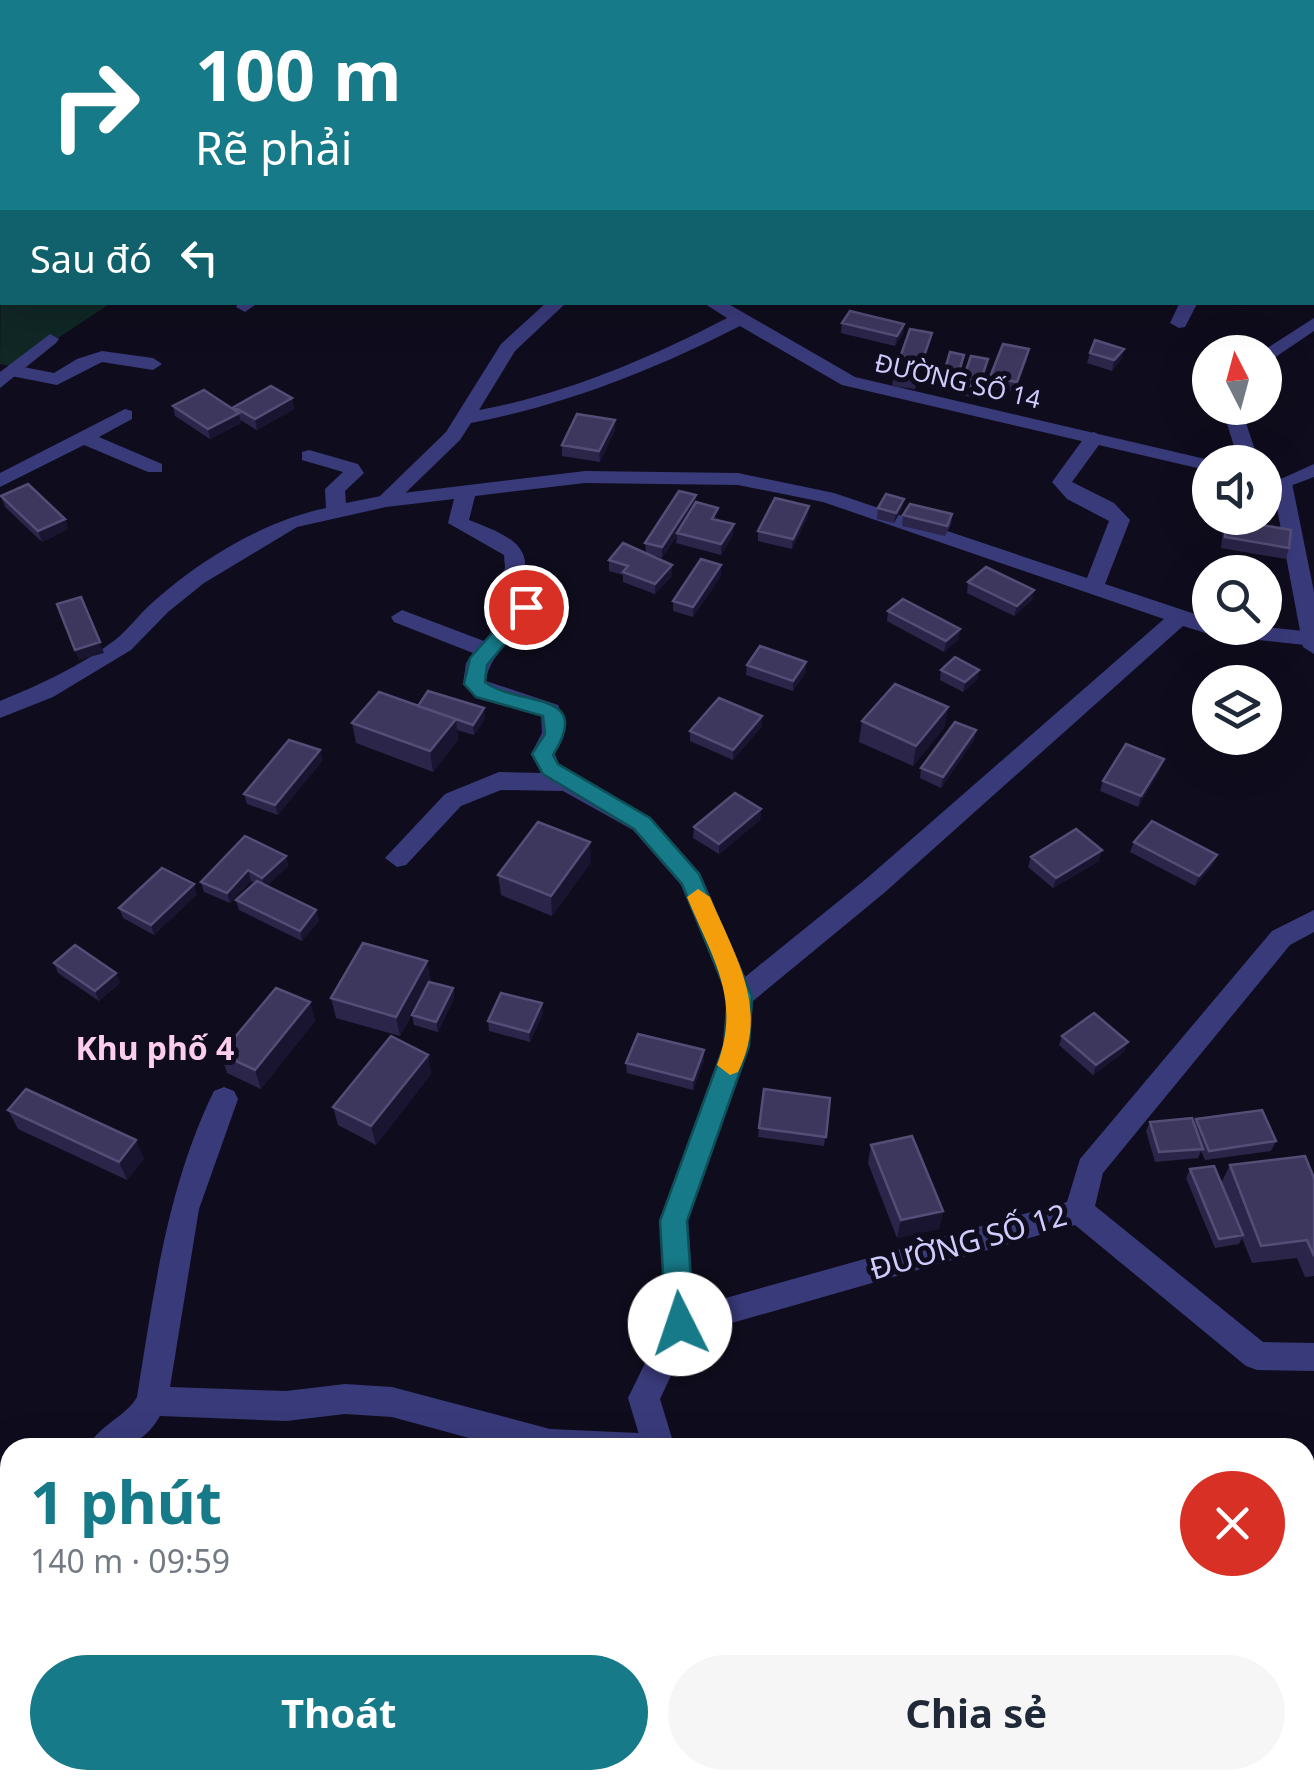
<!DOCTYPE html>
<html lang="vi">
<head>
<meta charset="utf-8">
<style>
	:root { --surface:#fff; --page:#f6f6f7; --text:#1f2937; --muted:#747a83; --accent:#167a88 }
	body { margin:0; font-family:"Noto Sans",sans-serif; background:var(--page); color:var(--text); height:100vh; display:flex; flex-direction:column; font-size:38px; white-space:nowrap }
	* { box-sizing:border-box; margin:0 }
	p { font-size:32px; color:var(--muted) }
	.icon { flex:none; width:55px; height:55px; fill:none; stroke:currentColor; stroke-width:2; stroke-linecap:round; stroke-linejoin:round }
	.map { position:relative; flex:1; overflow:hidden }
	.sheet { position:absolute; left:0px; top:1438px; width:1315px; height:352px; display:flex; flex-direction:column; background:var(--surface); border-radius:30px 30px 0 0; box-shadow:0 10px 40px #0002 }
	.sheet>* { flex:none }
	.hud { position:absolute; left:0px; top:0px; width:1315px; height:305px; box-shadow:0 10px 40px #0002; background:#167a88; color:#fff; overflow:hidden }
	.needle { width:65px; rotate:354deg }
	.fabs { position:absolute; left:1192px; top:335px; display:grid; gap:20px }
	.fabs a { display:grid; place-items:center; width:90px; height:90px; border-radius:50%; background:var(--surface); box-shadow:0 10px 40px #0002; font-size:50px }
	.pin { position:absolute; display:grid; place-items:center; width:85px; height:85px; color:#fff; margin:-42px; border:5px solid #fff; border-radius:50%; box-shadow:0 2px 10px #0007 }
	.me { position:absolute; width:110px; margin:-55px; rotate:356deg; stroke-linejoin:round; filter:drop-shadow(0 0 8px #0008) }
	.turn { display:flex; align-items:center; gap:35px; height:210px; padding:0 30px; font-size:45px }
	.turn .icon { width:130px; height:130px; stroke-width:2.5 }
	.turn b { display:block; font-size:70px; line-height:85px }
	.then { display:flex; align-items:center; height:95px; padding:0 30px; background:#0003; gap:20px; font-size:38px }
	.round { display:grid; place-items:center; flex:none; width:105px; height:105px; border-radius:52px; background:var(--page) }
	.overview { display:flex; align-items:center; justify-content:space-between; height:170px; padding:0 30px }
	h1 { font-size:60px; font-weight:700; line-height:75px; color:var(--accent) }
	.cta { display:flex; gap:20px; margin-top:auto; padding:20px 30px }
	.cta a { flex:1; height:115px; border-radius:60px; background:var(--accent); color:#fff; font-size:40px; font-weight:700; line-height:115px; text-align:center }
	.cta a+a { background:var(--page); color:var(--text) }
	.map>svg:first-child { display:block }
	.green { fill:#102725 }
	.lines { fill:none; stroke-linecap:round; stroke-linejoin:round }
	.service { fill:#393a7a; fill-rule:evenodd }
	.minor { fill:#393a7a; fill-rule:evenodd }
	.tertiary { fill:#393a7a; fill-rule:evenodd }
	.secondary { fill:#6669f8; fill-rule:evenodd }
	.wall { fill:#2b254a }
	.shaded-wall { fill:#191430 }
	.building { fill:#3d375e; stroke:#544e77; stroke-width:2.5 }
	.route { fill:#167a88; stroke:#0e4f58; stroke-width:2.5 }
	.slow { fill:#f59e0b }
	.labels { text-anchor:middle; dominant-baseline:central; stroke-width:10; stroke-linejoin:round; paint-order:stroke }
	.far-street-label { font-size:25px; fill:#cfcbfd; stroke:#0f0d1d }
	.street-label { font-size:30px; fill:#cfcbfd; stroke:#0f0d1d }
	.neighbourhood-label { font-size:32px; font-weight:bold; fill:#fdcded; stroke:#0f0d1d }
</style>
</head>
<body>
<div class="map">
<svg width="1314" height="1789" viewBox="0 0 1314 1789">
	<rect width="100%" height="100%" fill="#0f0d1d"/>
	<path class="green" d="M2 110V302L111 303 14 367 0 364Z"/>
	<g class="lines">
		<path class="service" d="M239 302H259L245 312 236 307Z
			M1314 318V331L1265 364V352H1261Z
			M102 351 153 358 162 364 153 370 102 362 57 385 6 375 4 371 13 365 54 373 77 359Z
			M1222 408H1241L1259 462H1239Z
			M125 409 132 411V419L99 437 162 464V472H148L84 445 0 487V473Z
			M1094 432 1104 438 1072 482 1114 503 1130 520 1105 584 1210 619V628L1265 627 1314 632V646L1212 635 1183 626 884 893 753 1001 749 1046 688 1221 695 1324 691 1334 680 1338 669 1334 665 1324 660 1221 723 1046 727 996 681 885 633 830 563 791 501 790 461 806 406 865 397 867 385 858 445 794 499 772 541 773 531 754 542 733 541 716 476 698 463 684 466 663 473 653 394 622 391 617 402 610 484 641 516 605 517 598 500 580 505 568 504 555 448 523 454 499 386 507 297 527 204 583 168 612 131 650 53 697 0 718V701C39 685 81 666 115 640 129 629 139 614 153 602 201 559 264 521 326 508L325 489 343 472 302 460V452L309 450 358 464 364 473 345 491 346 503 386 495 585 471 738 473 834 493 1087 578 1109 521 1067 499 1052 482 1087 434ZM585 483 738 485 823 502 1164 619 866 879 745 977 700 873 651 818 559 764 555 754 566 723 558 705 486 681C490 646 532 631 539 597L522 579C537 543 496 531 469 520L475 496Z
			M1314 464V477L1282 489 1272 483Z
			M224 1087 234 1091 238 1099 199 1209 170 1387 286 1391 345 1384 392 1387 550 1429 638 1433 649 1437 654 1448H506L392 1417 345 1414 286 1421 160 1416C142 1447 121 1448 88 1448 98 1425 125 1418 137 1397 154 1292 167 1187 214 1091Z
			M10 1478V1526L0 1530V1482Z
			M1314 1508V1540L1305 1543V1511Z
			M914 1780H950L953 1789H917Z"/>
		<path class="minor" d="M547 302H567L515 351 479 410C566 394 648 359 727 318L702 302H725L855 377 1218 462H1210V471L842 385 740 326C654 370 565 405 471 423L460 440 393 505H379V497L446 432 501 344Z
			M1180 302H1198L1185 327 1179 328 1170 323Z
			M50 334 59 339 56 343 0 388V372Z
			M1265 472 1292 483 1314 592V654L1303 647 1273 487 1265 484Z
			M1314 910V932L1290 945 1103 1173 1095 1206 1263 1342 1314 1343V1371L1257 1370 1246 1366 1075 1225 690 1335 660 1399 675 1448H643L628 1398 669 1314 1067 1202 1080 1159 1272 931Z
			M740 1780H776L778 1789H742Z"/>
		<path class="tertiary" d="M819 0H839L840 2H821Z
			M1312 131H1314V141H1312Z"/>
		<path class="secondary" d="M2 69V79L0 80V70Z"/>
	</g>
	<path class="wall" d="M842 323 904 324 903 334 895 346 841 333Z
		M930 343 915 389 892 386 894 375Z
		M1124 349 1121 359 1112 371 1087 363 1090 353Z
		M988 359 986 369 976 398 959 395 961 385Z
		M1027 359 1015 392 988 387 990 377Z
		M962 365 955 392 940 390 942 380Z
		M292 398 294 409 257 430 240 420 241 423 210 439 175 416 173 406 235 410 234 407Z
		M615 430 600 462 562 456V445Z
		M1 496 65 519 68 529 42 542 5 507Z
		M695 503 718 519 717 520 733 535 721 555 676 543 677 535 662 558 646 553 645 543Z
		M878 508 902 509 894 523 877 519Z
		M952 514 951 524 945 536 902 526 903 515Z
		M808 516 792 549 758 541V531Z
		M1227 519 1289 548 1286 559 1221 548 1223 529Z
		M609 560 672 565V576L655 594 623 582V575L609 571Z
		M721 576 693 617 673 611V601Z
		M968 582 1034 590 1032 600 1014 616 967 593Z
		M888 611 959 639 944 652 887 621Z
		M747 665 806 672 793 691 746 675Z
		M941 670H979L977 680 963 692 940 680Z
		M418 706 485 719 474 735 457 730 458 740 433 772 356 743 352 723Z
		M948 707 944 728 913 766 859 742 862 721Z
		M762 716V726L733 760 690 741V731Z
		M976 730 974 740 941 788 920 778 921 768Z
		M320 750 322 761 278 815 247 804 244 794Z
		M1160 770 1138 807 1100 791 1103 781Z
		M761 809 760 820 719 854 693 838 694 827Z
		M1134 842 1213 865 1195 886 1130 852Z
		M286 856 288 866 267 886 316 910 319 921 302 941 239 910 236 900 255 883 251 881 230 903 204 892 201 882Z
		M1031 857 1099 861 1053 888 1028 867Z
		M591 862 552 916 501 895 498 875Z
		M197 894 154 935 123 918 119 908Z
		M54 963 116 973 120 983 99 1001 58 973Z
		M431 980 430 982 453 988 454 998 438 1032 414 1025 412 1015 420 1000 400 1036 336 1018 331 998Z
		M310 1002 315 1021 261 1089 227 1073 221 1054Z
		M543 1013 530 1042 489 1031 488 1021Z
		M1062 1036 1124 1052 1093 1075 1059 1045Z
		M704 1050V1060L693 1090 627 1073 626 1063Z
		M428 1055 431 1074 376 1145 338 1125 333 1107Z
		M764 1089 830 1098 824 1146 758 1137Z
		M8 1110 144 1159 127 1180 18 1129Z
		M1196 1119 1276 1141 1271 1151 1205 1160 1201 1151 1198 1158 1155 1162 1146 1131 1150 1122 1194 1123Z
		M871 1145 943 1211 939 1229 897 1238 868 1163Z
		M1230 1165 1314 1178V1276L1305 1277 1297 1258 1252 1263 1242 1238 1239 1244 1215 1248 1186 1178 1190 1169 1221 1183Z
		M10 1638V1768L0 1770V1640Z"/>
	<path class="shaded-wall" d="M904 324 903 334 895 346 897 336Z
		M932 333 930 343 915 389 916 379Z
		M1029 349 1027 359 1015 392 1017 382Z
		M1124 349 1121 359 1112 371 1114 360Z
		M988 359 986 369 976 398 978 388Z
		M292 398 294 409 257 430 255 419Z
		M239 413 241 423 210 439 208 429Z
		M615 420V430L600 462 599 451Z
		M696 495 695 505 662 558V547Z
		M904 499 902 509 894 523 896 513Z
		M809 506 808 516 792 549 793 539Z
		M65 519 68 529 42 542 38 531Z
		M734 524 733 535 721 555V544Z
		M672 565V576L655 594V584Z
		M721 565V576L693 617V607Z
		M1034 590 1032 600 1014 616 1017 606Z
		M960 629 959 639 944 652 946 641Z
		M100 642 104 653 79 660 75 650Z
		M806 662V672L793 691V681Z
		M979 670 977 680 963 692 965 682Z
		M948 707 944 728 913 766 916 746Z
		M484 708 485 719 474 735 473 725Z
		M762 716V726L733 760V750Z
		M456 719 458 740 433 772 430 751Z
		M976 730 974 740 941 788 943 777Z
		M320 750 322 761 278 815 275 805Z
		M1164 759 1160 770 1138 807 1141 796Z
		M761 809 760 820 719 854V844Z
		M590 842 591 862 552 916 551 896Z
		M1102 850 1099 861 1053 888 1056 878Z
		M1217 855 1213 865 1195 886 1199 876Z
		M286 856 288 866 265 888 262 878Z
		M248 870 251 881 230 903 227 893Z
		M194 884 197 894 154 935 151 925Z
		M316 910 319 921 302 941 300 931Z
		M427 961 431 980 400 1036 396 1017Z
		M116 973 120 983 99 1001 95 991Z
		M453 988 454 998 438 1032 436 1022Z
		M310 1002 315 1021 261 1089 255 1070Z
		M542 1003 543 1013 530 1042 529 1032Z
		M1128 1042 1124 1052 1093 1075 1096 1065Z
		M704 1050V1060L693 1090V1080Z
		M428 1055 431 1074 376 1145 371 1126Z
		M136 1140 144 1159 127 1180 119 1162Z
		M943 1211 939 1229 897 1238 901 1220Z"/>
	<path class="building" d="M850 311 904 324 897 336 842 323Z
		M910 329 932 333 916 379 894 375Z
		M1095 340 1124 349 1114 360 1090 353Z
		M1003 344 1029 349 1017 382 990 377Z
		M950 352 964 355 956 382 942 380Z
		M971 356 988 359 978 388 961 385Z
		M271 386 292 398 255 419 234 407Z
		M204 390 239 413 208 429 173 406Z
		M577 414 615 420 599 451 562 445Z
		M28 484 65 519 38 531 1 496Z
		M679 491 696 495 662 547 645 543Z
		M886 494 904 499 896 513 878 508Z
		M775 498 809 506 793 539 758 531Z
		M696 502 718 508 712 519 734 524 721 544 677 533Z
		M910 504 952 514 947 526 903 515Z
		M1227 519 1291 530 1289 548 1225 537Z
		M623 543 672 565 655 584 623 572 628 566 609 560Z
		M701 559 721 565 693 607 673 601Z
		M986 567 1034 590 1017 606 968 582Z
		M81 597 100 642 75 650 57 604Z
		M903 599 960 629 946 641 888 611Z
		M760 646 806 662 793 681 747 665Z
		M955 657 979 670 965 682 941 670Z
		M895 684 948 707 916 746 862 721Z
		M428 691 484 708 473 725 418 706Z
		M379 692 456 719 430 751 352 723Z
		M719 698 762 716 733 750 690 731Z
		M955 722 976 730 943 777 921 768Z
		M289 740 320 750 275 805 244 794Z
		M1126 744 1164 759 1141 796 1103 781Z
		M735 793 761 809 719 844 694 827Z
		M1152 821 1217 855 1199 876 1134 842Z
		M538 822 590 842 551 896 498 875Z
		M1076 829 1102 850 1056 878 1031 857Z
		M245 836 286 856 262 878 248 870 227 893 201 882Z
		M162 868 194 884 151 925 119 908Z
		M257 881 316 910 300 931 236 900Z
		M363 943 427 961 396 1017 331 998Z
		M75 945 116 973 95 991 54 963Z
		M429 982 453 988 436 1022 412 1015Z
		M276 988 310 1002 255 1070 221 1054Z
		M501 993 542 1003 529 1032 488 1021Z
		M1094 1013 1128 1042 1096 1065 1062 1036Z
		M638 1034 704 1050 693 1080 626 1063Z
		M391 1036 428 1055 371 1126 333 1107Z
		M26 1089 136 1140 119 1162 8 1110Z
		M764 1089 830 1098 826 1137 759 1128Z
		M1262 1110 1276 1141 1209 1151 1196 1119Z
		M1192 1118 1203 1149 1159 1152 1150 1122Z
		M912 1136 943 1211 901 1220 871 1145Z
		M1305 1156 1314 1178V1256L1307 1240 1261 1246 1230 1165Z
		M1214 1166 1243 1235 1219 1239 1190 1169Z
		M10 1638V1762L0 1763V1640Z
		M429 1781 430 1789H402Z"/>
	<path class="route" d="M526 601 536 607 487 665 485 682C518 707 595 689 553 755L558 764 650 818 699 874 752 996 749 1046 687 1221 694 1324 690 1333 680 1337 670 1333 666 1324 660 1221 724 1046 728 996 682 884 634 829 543 774 532 754 545 734 543 716 476 697 464 684 470 658 519 603Z"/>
	<path class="slow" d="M698 889 710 897C735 956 770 1009 738 1072L730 1075 717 1065C742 998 712 958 687 897Z"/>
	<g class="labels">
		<g class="far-street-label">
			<text transform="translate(958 380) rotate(13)">ĐƯỜNG SỐ 14</text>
		</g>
		<g class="street-label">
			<text transform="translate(968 1241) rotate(-16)">ĐƯỜNG SỐ 12</text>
		</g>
		<g class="neighbourhood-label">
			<text x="155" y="1047">Khu phố 4</text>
		</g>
	</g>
</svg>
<div class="fabs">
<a><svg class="needle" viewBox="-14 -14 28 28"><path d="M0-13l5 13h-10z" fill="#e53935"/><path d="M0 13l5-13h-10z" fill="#747a83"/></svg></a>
<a><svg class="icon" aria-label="sound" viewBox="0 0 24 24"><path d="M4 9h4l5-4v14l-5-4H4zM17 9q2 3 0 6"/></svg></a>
<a><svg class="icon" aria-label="search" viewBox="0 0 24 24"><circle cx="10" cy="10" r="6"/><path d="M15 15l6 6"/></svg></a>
<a><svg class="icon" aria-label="layers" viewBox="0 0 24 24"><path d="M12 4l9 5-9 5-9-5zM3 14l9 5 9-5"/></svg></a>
</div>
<div class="pin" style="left:526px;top:607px;background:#d93025"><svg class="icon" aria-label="arrive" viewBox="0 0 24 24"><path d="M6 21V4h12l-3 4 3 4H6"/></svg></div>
<svg class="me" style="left:680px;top:1324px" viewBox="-20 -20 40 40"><circle r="19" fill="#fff"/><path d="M0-13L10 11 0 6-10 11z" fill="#167a88"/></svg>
<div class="hud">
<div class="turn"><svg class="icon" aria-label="right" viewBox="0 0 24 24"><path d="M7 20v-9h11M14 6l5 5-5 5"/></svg><div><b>100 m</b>Rẽ phải</div></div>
<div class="then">Sau đó<svg class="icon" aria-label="left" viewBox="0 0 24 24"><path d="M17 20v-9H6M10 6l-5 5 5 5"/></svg></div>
</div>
<section class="sheet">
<div class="overview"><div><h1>1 phút</h1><p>140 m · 09:59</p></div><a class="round" style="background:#d93025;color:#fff"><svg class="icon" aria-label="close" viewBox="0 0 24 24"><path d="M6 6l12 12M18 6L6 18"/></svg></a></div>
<div class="cta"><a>Thoát</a><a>Chia sẻ</a></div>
</section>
</div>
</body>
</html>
